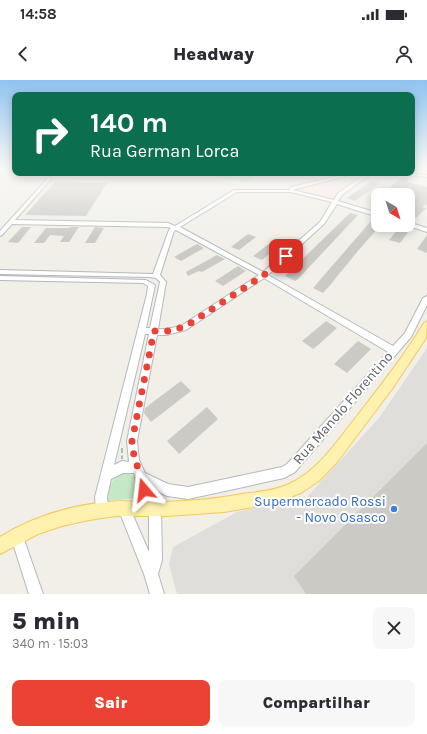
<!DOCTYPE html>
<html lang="pt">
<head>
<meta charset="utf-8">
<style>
	:root { --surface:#fff; --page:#f7f7f7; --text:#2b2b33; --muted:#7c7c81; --accent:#ea4335 }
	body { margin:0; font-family:Karla,sans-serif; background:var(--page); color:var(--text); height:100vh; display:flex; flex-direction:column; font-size:15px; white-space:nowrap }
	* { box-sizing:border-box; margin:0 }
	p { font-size:13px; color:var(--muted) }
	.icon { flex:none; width:22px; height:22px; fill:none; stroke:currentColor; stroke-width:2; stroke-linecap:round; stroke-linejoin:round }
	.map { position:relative; height:514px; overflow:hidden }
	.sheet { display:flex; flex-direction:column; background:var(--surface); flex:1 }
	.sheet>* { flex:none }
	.top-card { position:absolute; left:12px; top:12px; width:403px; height:84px; border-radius:8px; box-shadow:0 2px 10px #0003; background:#0b6e4f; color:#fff; overflow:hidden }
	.needle { width:26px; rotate:141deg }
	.buttons { position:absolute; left:371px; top:108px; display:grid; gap:8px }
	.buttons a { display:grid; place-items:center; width:44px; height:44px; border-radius:8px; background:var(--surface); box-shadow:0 2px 10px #0003; font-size:20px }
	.pin { position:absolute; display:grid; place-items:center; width:34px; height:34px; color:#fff; margin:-17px; border-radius:8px; box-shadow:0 2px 6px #0006 }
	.me { position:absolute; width:44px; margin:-22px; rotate:343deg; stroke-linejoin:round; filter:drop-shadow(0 0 3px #0008) }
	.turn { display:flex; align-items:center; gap:14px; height:84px; padding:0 12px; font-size:18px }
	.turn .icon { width:52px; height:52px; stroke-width:2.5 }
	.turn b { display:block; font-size:28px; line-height:34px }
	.round { display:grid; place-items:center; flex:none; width:42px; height:42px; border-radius:8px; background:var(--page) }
	.summary { display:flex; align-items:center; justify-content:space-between; height:68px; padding:0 12px }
	h1 { font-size:24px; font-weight:800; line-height:30px }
	.cta { display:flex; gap:8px; margin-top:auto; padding:8px 12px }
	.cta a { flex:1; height:46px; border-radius:8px; background:var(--accent); color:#fff; font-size:16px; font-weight:800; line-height:46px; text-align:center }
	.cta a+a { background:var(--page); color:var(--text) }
	.status { display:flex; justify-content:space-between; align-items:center; height:28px; padding:0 20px; background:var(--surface); direction:ltr }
	.status svg { height:11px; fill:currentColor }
	header { display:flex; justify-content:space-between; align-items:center; height:52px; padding:0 12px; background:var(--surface); font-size:18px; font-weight:800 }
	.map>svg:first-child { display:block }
	.industrial { fill:#e0deda }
	.medical { fill:#fce8e6 }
	.green { fill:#c5e8c5 }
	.building { fill:#cccac5 }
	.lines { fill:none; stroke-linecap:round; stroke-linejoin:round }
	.minor-casing { stroke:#b5b8bc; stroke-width:2 }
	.major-casing { stroke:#f2c960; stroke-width:2 }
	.path { stroke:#9cc7a9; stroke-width:2; stroke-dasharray:5 2.5; stroke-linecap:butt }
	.minor { fill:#fff; fill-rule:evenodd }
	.major { fill:#fff2af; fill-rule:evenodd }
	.route { stroke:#ea4335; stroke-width:7; stroke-dasharray:0 12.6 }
	.shop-dot { fill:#3f7fe0; stroke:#fff; stroke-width:1.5 }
	.labels { text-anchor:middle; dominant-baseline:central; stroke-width:4; stroke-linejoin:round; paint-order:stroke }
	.near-street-label { font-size:14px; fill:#5f6368; stroke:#fff }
	.near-shop-label { font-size:14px; fill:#366cbe; stroke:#fff; text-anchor:end }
</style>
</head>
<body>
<div class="status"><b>14:58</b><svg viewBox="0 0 49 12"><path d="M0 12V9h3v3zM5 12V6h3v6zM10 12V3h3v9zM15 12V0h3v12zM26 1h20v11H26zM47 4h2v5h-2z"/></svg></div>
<header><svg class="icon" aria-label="back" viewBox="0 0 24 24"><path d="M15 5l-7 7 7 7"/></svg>Headway<svg class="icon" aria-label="person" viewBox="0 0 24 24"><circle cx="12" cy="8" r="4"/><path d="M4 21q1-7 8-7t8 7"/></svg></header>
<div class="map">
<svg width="427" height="514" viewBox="0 0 427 514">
	<rect width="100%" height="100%" fill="#f1efe8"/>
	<path class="industrial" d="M427 268V514H177L169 484 173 467 237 432 307 417 379 338Z"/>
	<path class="medical" d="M343 100H347L351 103 336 113 333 118 303 112 301 111Z"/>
	<path class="green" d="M207 93H257L247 102 211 96Z
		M123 393 130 394 135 398 138 418 108 421C109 407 110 399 123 393Z"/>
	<path class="building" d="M402 97 409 99 407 102 427 107V124L422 127 426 128 416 138 408 135V113L398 110 392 115H381Z
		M371 101 379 103 355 121 347 118Z
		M55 102 96 103H107L86 136 25 135Z
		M350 133 358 135 298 199 295 201 285 196Z
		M371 141 377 143 375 145H379L377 148H378L357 172 331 204 323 213 313 208Z
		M22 147H31L18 163 8 162Z
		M70 147H79L69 162H60L64 156 50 155 44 163H34L46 148H69Z
		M95 147 104 148 95 163H85Z
		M399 148 409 151 400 163 389 160Z
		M248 154 256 157 239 170 231 167Z
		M427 155V173L417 169Z
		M270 163 279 166 262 180 253 176Z
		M197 164 204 168 181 181 174 177Z
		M217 175 225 179 202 192 199 191 188 196 186 192Z
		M238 186 246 191 223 206 215 201Z
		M326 241 337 248 318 265 313 269 302 261Z
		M358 261 371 269 347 293 334 284Z
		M181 301 191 311 151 342 144 333 145 328Z
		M207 327 218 339 179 374 167 361Z
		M427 363V514H306L294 496Z"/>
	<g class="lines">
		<defs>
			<path id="minor" d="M350 93H357L293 110 334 120 338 113 367 93H372L342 115 338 121 378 133V137L337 124 324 144 268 195 393 266 405 253 423 218 427 216V225L411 257 295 392 284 398 188 419 167 416 149 407C151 416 158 421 161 429L162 480 158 494 164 514H150L144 494 118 428 120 424 124 422 128 424 149 472V431L140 418 134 393H123L111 399 107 417 108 430 106 434 102 436 98 434 96 430 95 417 147 214 148 206 143 203 0 200V196L146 200 155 205 146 248H150L160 202 156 198 150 197 0 194V190L153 194 169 150 171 148 167 147 12 144 2 155 0 156V151L49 97H51V99L15 140 168 143 175 146 234 110H289L291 107ZM237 112H290L332 122 320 142 263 192 180 147ZM176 150 259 195 181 246 166 249H158L166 202 160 195 174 151ZM264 198 388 272 287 384 282 387 188 407 168 404 145 393 139 380 137 361 157 255H166L186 250ZM145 254H149L127 361 129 382 122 381 114 385Z
				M398 93 427 95V97L400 94Z
				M408 142 427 148V152L406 145H408Z
				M16 448 20 450 22 454 43 514H29L10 454 12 450Z"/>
			<path id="major" d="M427 241 426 258 392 309 337 382 320 400 301 413 272 424 224 432 167 436H116L89 440 62 446 38 454 0 474V457C32 437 71 425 109 422 122 420 135 422 148 422 179 422 211 420 242 414 257 412 274 411 289 404 319 390 337 361 357 336 381 305 404 276 424 243Z"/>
		</defs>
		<use href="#minor" class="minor-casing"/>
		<use href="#major" class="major-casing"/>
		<path class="path" d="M122 368V379"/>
		<use href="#minor" class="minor"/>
		<use href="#major" class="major"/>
	</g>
	<linearGradient id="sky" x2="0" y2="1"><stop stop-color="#8fc3f1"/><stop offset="0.55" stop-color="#f9f8f5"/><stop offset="1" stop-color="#f9f8f5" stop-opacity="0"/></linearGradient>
	<rect width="427" height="161" fill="url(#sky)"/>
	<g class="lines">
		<path class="route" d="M144 410C141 391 133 381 132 361L154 251H171L186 246 264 195 286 176"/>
	</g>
	<circle class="shop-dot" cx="394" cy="429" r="4"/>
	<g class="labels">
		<g class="near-street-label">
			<text transform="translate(343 328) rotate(-49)">Rua Manolo Florentino</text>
		</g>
		<g class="near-shop-label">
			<text x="386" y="421">Supermercado Rossi<tspan x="386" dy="16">- Novo Osasco</tspan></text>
		</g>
	</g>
</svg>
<div class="buttons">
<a><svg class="needle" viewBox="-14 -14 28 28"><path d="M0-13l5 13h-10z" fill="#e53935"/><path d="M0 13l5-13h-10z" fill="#7c7c81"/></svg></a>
</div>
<div class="pin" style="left:286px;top:176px;background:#d93025"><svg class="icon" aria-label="arrive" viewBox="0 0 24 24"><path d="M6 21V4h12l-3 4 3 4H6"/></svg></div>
<svg class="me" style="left:144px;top:410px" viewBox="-20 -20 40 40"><path d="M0-17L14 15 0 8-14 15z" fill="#ea4335" stroke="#fff" stroke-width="4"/></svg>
<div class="top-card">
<div class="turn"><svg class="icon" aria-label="right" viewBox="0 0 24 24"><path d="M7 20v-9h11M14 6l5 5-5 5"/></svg><div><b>140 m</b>Rua German Lorca</div></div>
</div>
</div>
<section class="sheet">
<div class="summary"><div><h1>5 min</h1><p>340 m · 15:03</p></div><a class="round"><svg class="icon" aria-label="close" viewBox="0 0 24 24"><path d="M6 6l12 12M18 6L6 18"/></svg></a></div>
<div class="cta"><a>Sair</a><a>Compartilhar</a></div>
</section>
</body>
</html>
